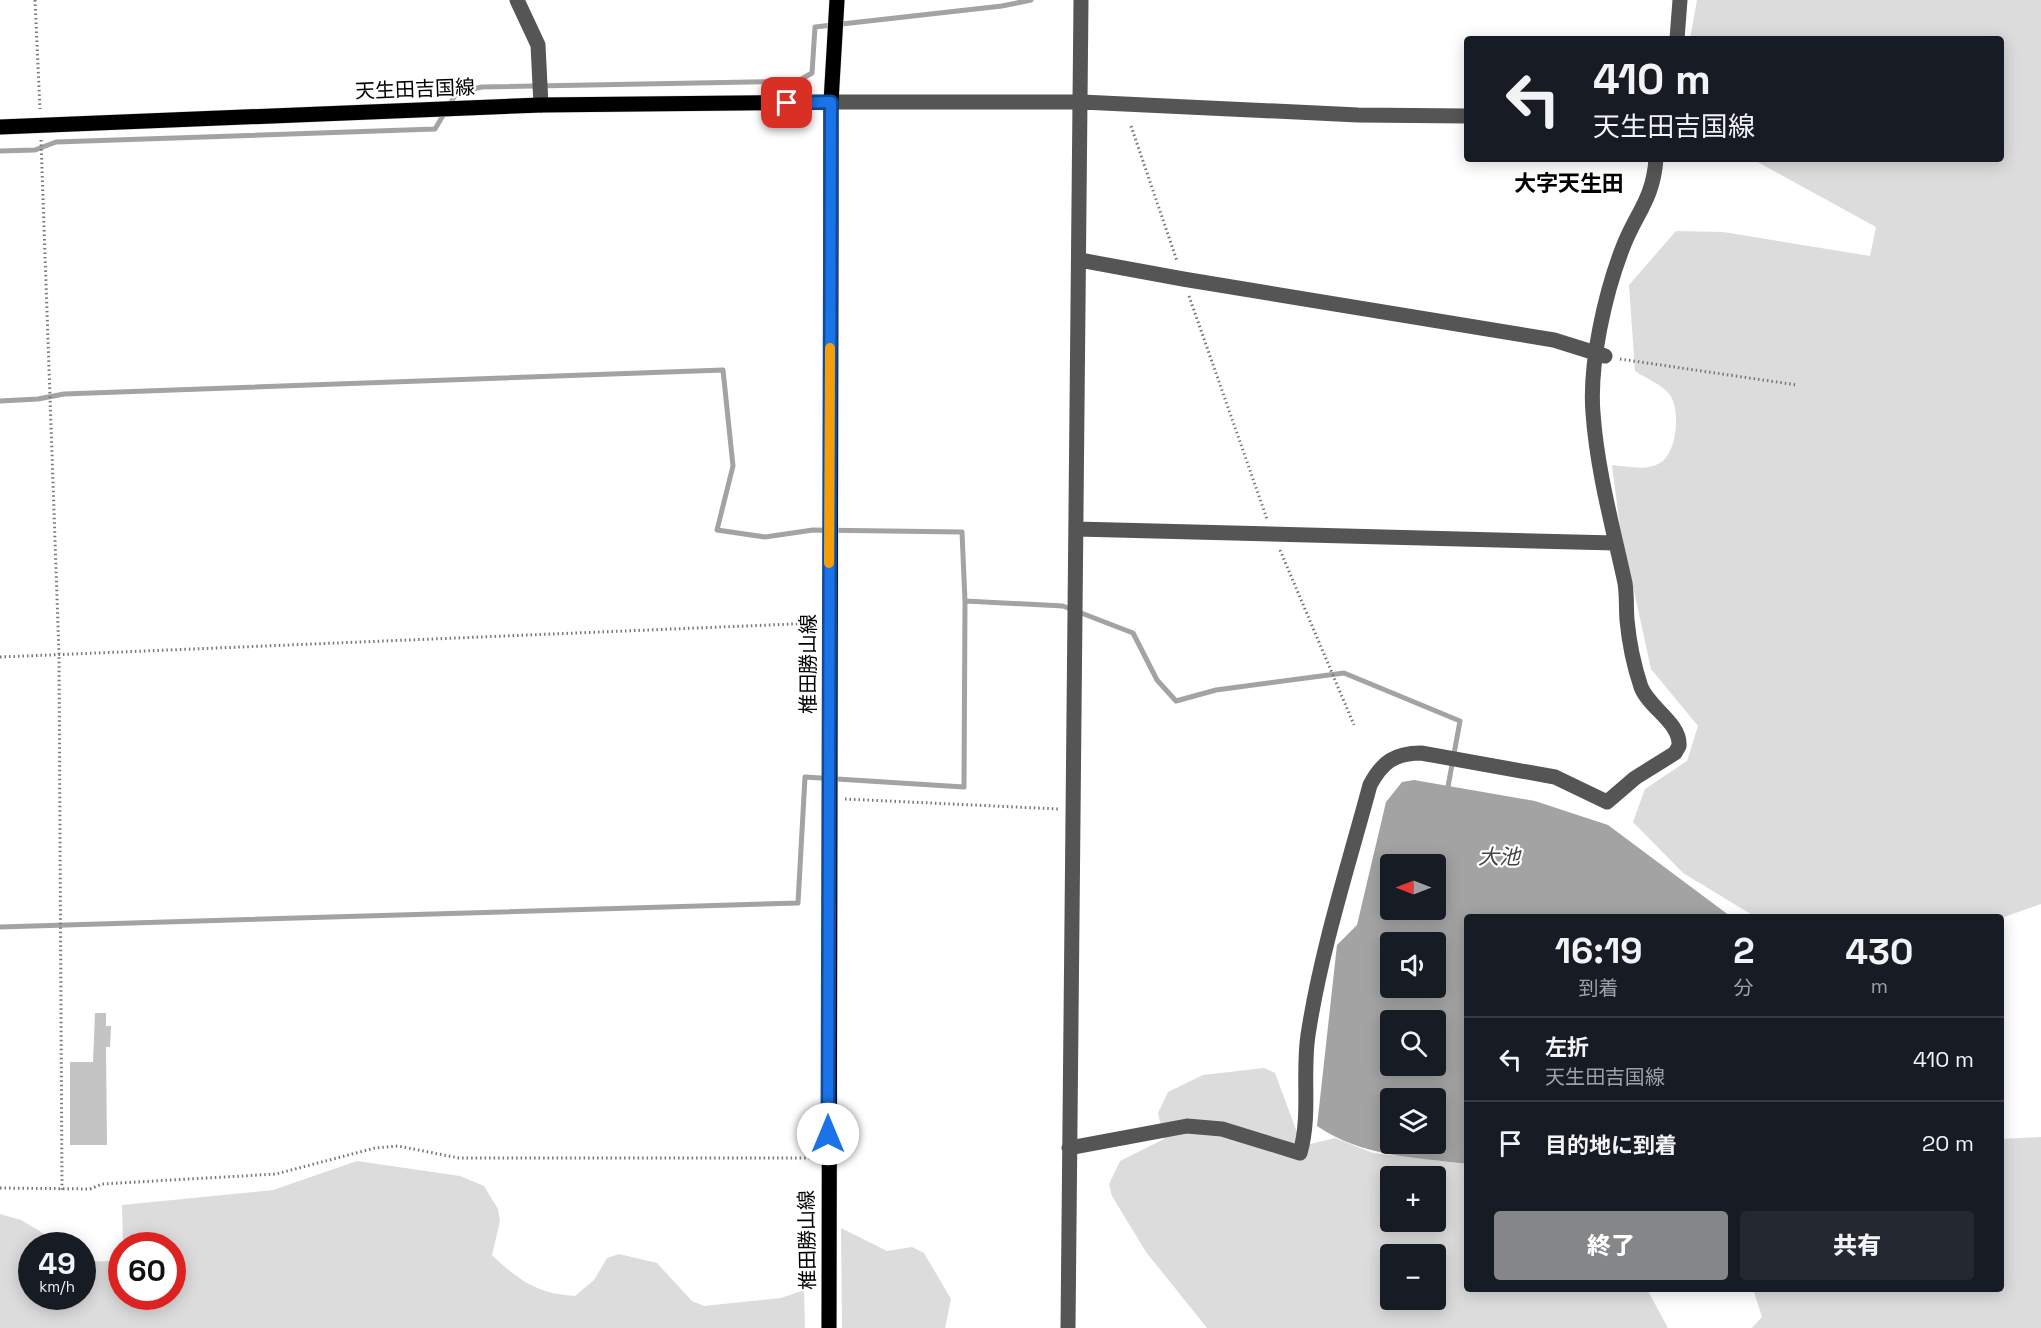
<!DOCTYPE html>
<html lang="ja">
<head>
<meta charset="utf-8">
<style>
	:root { --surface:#171b24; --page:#242831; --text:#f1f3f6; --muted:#9ea1a6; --line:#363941; --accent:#858687 }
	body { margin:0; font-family:"Space Grotesk","Noto Sans JP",sans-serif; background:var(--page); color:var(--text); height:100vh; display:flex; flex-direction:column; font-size:22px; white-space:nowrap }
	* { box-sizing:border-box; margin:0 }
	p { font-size:20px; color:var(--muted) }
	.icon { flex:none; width:33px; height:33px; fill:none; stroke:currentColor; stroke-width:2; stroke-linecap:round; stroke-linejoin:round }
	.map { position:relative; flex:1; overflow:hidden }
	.drawer { position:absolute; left:1464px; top:914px; width:540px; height:378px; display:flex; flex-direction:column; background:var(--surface); border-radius:6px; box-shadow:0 3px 15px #0003 }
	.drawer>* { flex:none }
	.banner { position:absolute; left:1464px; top:36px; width:540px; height:126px; border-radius:6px; box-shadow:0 3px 15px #0003; background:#171b24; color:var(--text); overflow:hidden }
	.needle { width:39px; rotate:270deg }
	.controls { position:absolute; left:1380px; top:854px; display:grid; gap:12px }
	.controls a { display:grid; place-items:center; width:66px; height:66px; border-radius:6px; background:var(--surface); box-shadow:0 3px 15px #0003; font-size:30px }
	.speed { position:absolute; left:18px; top:1232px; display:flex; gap:12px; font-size:30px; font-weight:700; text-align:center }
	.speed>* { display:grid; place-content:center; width:78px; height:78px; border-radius:50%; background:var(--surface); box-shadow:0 3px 15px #0003; line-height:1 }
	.speed small { font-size:15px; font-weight:400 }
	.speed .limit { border:9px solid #d22; background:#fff; color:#111 }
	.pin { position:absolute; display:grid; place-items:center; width:51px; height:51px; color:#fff; margin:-26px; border-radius:12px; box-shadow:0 3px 9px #0006 }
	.me { position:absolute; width:66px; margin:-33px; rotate:0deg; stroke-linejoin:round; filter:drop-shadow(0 0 4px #0008) }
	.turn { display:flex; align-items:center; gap:21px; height:126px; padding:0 30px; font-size:27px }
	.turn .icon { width:78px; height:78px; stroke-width:2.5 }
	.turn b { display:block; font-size:42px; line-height:51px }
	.eta { display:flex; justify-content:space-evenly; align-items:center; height:102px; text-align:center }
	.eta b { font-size:36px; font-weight:800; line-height:42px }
	.button { display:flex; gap:12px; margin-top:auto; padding:12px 30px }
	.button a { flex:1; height:69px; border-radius:6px; background:var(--accent); color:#fff; font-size:24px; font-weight:800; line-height:69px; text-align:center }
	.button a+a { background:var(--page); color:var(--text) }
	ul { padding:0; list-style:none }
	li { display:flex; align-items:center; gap:18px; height:84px; padding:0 30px; border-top:2px solid var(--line) }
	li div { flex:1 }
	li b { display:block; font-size:22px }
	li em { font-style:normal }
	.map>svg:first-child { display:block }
	.green { fill:#dcdcdc; fill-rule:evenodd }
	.water { fill:#a3a3a3; fill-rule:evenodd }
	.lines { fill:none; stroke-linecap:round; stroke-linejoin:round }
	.stream { stroke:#a3a3a3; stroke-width:5 }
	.building { fill:#c4c4c4 }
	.major-casing { stroke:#dbdbdb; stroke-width:16 }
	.path { stroke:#777; stroke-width:3; stroke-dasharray:1.5 3; stroke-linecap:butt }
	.minor { stroke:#555; stroke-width:15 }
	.major { stroke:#000; stroke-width:15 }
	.route-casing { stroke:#114b97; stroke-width:15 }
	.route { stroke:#1a73e8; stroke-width:10 }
	.slow { stroke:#f59e0b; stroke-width:10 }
	.labels { text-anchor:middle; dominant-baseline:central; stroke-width:4.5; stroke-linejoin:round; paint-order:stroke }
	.street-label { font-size:20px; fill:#000; stroke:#fff }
	.water-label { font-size:21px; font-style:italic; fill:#444; stroke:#fff }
	.quarter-label { font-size:22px; font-weight:bold; fill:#000; stroke:#fff }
</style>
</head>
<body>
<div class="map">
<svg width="2041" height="1328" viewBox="0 0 2041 1328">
	<rect width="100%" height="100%" fill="#fff"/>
	<path class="green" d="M1697 0H2041V904L2001 918 1754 916 1683 873 1633 822 1645 789 1687 761 1698 726 1651 669 1620 527 1612 465C1626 466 1645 471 1658 464 1677 456 1681 411 1670 395 1663 385 1645 378 1635 371L1629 285 1676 231 1723 232 1870 256 1876 227 1752 159H2001V39H1690Z
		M1264 1068 1275 1073 1302 1146 1335 1138 1373 1153 1467 1164V1288L1647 1289 1668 1328H1207L1146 1252 1112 1196 1109 1184 1120 1161 1164 1139 1158 1113 1168 1092 1203 1075ZM1390 1176H1436V1221H1390ZM1390 1254H1436V1299H1390Z
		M2041 1137V1328H1752L1762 1317 1753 1289 2001 1288V1139Z
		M357 1161 460 1176 484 1186 498 1209 500 1221 492 1255C518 1280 538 1294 575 1296L594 1280 607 1258 619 1254 657 1263 692 1301 704 1306 781 1298 804 1290 805 1328H0V1214L21 1220 63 1245H32V1296H82L83 1257C94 1263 110 1263 121 1257L122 1296H172V1245H123L122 1205 273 1190Z
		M841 1228 887 1251 912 1247 924 1253 951 1299 945 1328H842Z"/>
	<path class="water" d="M1414 780 1535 801 1608 825 1730 916H1467V1164C1413 1157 1363 1157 1317 1126L1337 945 1357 925 1386 802 1402 782ZM1390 864H1436V909H1390ZM1390 942H1436V987H1390ZM1390 1020H1436V1065H1390ZM1390 1098H1436V1143H1390Z"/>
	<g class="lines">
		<path class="stream" d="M0 151 35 150 56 142 435 129 457 92 482 87 798 81 812 73 815 27 1002 6 1031 0
			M0 401 38 399 64 394 723 370 733 466 717 530 765 537 813 530 962 532 965 601
			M0 927 798 903 805 777 964 787 965 601 1063 606 1133 633 1157 680 1176 701 1216 690 1344 673 1460 721 1447 792"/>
	</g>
	<path class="building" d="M95 1013H106V1026H111L110 1047H106L107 1145H70V1062H93Z"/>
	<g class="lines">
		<defs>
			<path id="major" d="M0 127 541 105 831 102
				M829 1328 831 235V102L837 0"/>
		</defs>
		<use href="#major" class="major-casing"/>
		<path class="path" d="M35 0 40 109
			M1131 126 1177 261
			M41 140 59 654 62 1190
			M1189 296 1267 519
			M1620 359 1797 385
			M1280 550 1354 725
			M0 657 817 623
			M845 799 1058 809
			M0 1188 90 1189 102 1184 276 1174 375 1148 398 1146 459 1158H814"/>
		<path class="minor" d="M517 0 538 45 541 105
			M1677 39 1680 0
			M831 102H1082L1358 115 1467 116
			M1080 260 1183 279 1554 340 1605 356
			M1076 529 1615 543
			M1069 1148 1187 1126 1222 1129 1300 1153C1311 1115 1302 1074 1308 1035 1321 950 1348 867 1370 785 1382 762 1395 753 1421 753L1555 777 1607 802 1635 778 1675 753 1679 746C1681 723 1649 708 1641 687 1634 666 1629 642 1627 620 1626 608 1627 595 1625 583 1613 528 1597 470 1593 413 1589 364 1605 293 1623 247 1636 213 1653 200 1656 159
			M1068 1328 1081 0"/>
		<use href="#major" class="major"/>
	</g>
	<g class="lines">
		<defs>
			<path id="route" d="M787 103 831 102 828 1134"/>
		</defs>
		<use href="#route" class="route-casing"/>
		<use href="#route" class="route"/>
		<path class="slow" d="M829 563 830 348"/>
	</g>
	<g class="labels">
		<g class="street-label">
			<text transform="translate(415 89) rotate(-2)">天生田吉国線</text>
			<text transform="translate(808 664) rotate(-90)">椎田勝山線</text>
			<text transform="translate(807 1240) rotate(-91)">椎田勝山線</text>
		</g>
		<g class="water-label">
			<text x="1499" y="856">大池</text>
		</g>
		<g class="quarter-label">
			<text x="1569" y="183">大字天生田</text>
		</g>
	</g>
</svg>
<div class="controls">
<a><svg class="needle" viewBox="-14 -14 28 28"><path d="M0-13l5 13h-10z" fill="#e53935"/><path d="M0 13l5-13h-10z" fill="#9ea1a6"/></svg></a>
<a><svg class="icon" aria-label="sound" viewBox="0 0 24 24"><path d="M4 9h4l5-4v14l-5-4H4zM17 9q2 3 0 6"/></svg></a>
<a><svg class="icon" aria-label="search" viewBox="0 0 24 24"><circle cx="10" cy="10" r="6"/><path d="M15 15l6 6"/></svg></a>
<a><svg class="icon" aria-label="layers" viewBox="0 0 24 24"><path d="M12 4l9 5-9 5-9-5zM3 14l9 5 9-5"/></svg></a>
<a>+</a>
<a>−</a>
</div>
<div class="speed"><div>49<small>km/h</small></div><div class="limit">60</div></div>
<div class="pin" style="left:787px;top:103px;background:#d93025"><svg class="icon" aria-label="arrive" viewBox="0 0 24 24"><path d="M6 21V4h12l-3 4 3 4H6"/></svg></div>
<svg class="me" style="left:828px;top:1134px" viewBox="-20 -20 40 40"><circle r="19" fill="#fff"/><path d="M0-13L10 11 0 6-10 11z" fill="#1a73e8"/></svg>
<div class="banner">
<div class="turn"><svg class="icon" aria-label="left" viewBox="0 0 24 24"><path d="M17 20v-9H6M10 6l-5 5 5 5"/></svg><div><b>410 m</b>天生田吉国線</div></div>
</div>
<section class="drawer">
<div class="eta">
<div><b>16:19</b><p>到着</p></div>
<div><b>2</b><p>分</p></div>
<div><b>430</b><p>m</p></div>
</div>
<ul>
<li><svg class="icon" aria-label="left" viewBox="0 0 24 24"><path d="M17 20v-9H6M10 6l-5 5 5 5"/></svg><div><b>左折</b><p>天生田吉国線</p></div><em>410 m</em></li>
<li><svg class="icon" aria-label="arrive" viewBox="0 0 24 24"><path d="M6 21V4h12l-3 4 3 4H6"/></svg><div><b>目的地に到着</b></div><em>20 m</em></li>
</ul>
<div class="button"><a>終了</a><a>共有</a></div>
</section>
</div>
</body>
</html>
